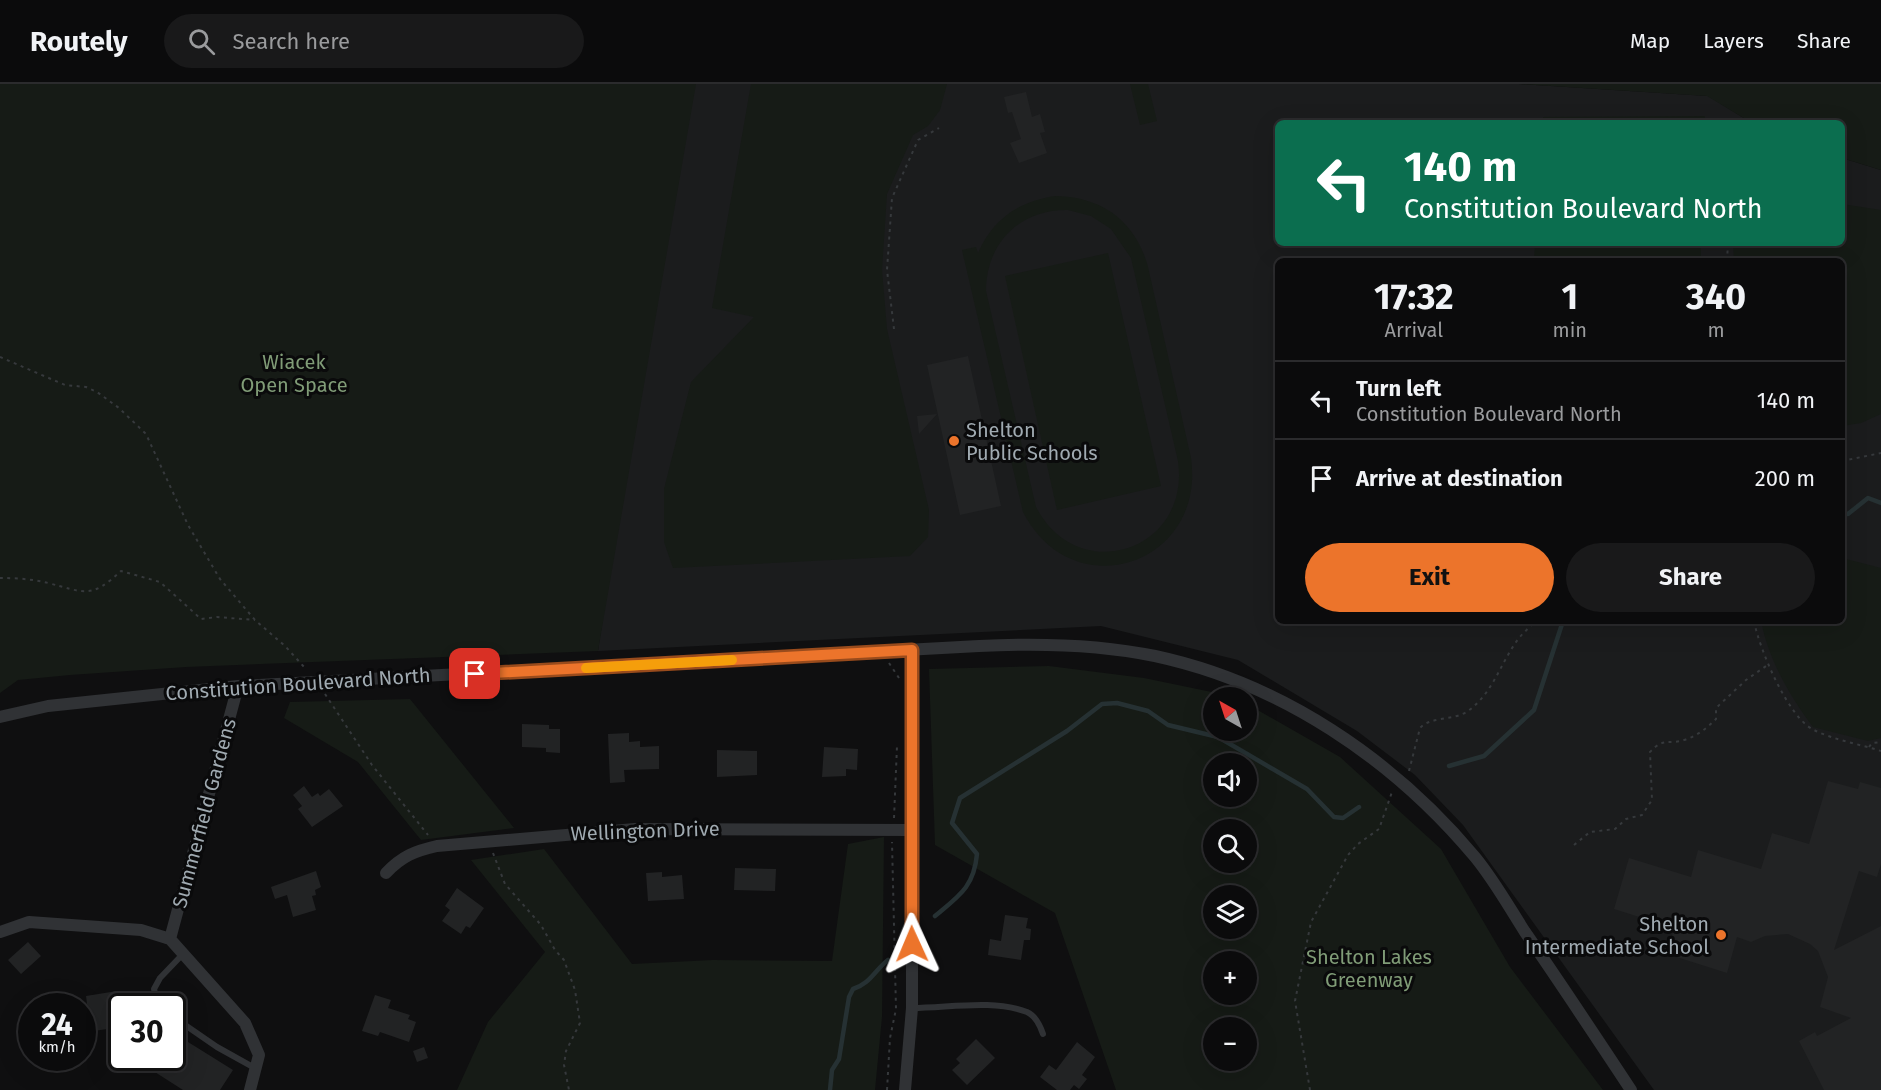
<!DOCTYPE html>
<html lang="en">
<head>
<meta charset="utf-8">
<style>
	:root { --surface:#0b0b0c; --page:#19191a; --text:#f1f3f6; --muted:#9a9b9d; --line:#2b2b2d; --accent:#ec742b }
	body { margin:0; font-family:"Fira Sans",sans-serif; background:var(--page); color:var(--text); height:100vh; display:flex; flex-direction:column; font-size:22px; white-space:nowrap }
	* { box-sizing:border-box; margin:0 }
	p { font-size:20px; color:var(--muted) }
	.icon { flex:none; width:33px; height:33px; fill:none; stroke:currentColor; stroke-width:2; stroke-linecap:round; stroke-linejoin:round }
	.map { position:relative; flex:1; overflow:hidden }
	.drawer { position:absolute; left:1275px; top:174px; width:570px; height:366px; display:flex; flex-direction:column; background:var(--surface); border-radius:9px; box-shadow:0 6px 24px #0002,0 0 0 2px var(--line) }
	.drawer>* { flex:none }
	.hud { position:absolute; left:1275px; top:36px; width:570px; height:126px; border-radius:9px; box-shadow:0 6px 24px #0002,0 0 0 2px var(--line); background:#0b6e4f; color:#fff; overflow:hidden }
	.needle { width:39px; rotate:321deg }
	.controls { position:absolute; left:1203px; top:603px; display:grid; gap:12px }
	.controls a { display:grid; place-items:center; width:54px; height:54px; border-radius:50%; background:var(--surface); box-shadow:0 6px 24px #0002,0 0 0 2px var(--line); font-size:30px }
	.speed { position:absolute; left:18px; top:909px; display:flex; gap:12px; font-size:30px; font-weight:700; text-align:center }
	.speed>* { display:grid; place-content:center; width:78px; height:78px; border-radius:50%; background:var(--surface); box-shadow:0 6px 24px #0002,0 0 0 2px var(--line); line-height:1 }
	.speed small { font-size:15px; font-weight:400 }
	.speed .limit { border:3px solid #111; border-radius:9px; background:#fff; color:#111 }
	.pin { position:absolute; display:grid; place-items:center; width:51px; height:51px; color:#fff; margin:-26px; border-radius:12px; box-shadow:0 3px 9px #0006 }
	.me { position:absolute; width:66px; margin:-33px; rotate:359deg; stroke-linejoin:round; filter:drop-shadow(0 0 4px #0008) }
	.turn { display:flex; align-items:center; gap:21px; height:126px; padding:0 30px; font-size:27px }
	.turn .icon { width:78px; height:78px; stroke-width:2.5 }
	.turn b { display:block; font-size:42px; line-height:51px }
	.eta { display:flex; justify-content:space-evenly; align-items:center; height:102px; text-align:center }
	.eta b { font-size:36px; font-weight:700; line-height:42px }
	.action { display:flex; gap:12px; margin-top:auto; padding:12px 30px }
	.action a { flex:1; height:69px; border-radius:36px; background:var(--accent); color:#111; font-size:24px; font-weight:700; line-height:69px; text-align:center }
	.action a+a { background:var(--page); color:var(--text) }
	ul { padding:0; list-style:none }
	li { display:flex; align-items:center; gap:18px; height:78px; padding:0 30px; border-top:2px solid var(--line) }
	li div { flex:1 }
	li b { display:block; font-size:22px }
	li em { font-style:normal }
	header { display:flex; align-items:center; gap:36px; box-sizing:border-box; height:84px; padding:0 30px; background:var(--surface); border-bottom:2px solid var(--line) }
	header strong { font-size:28px }
	nav { display:flex; gap:33px; margin-inline-start:auto; font-size:21px }
	.search { width:420px; height:54px; background:var(--page); display:flex; align-items:center; gap:15px; box-sizing:border-box; padding:0 21px; border-radius:33px; color:var(--muted); font-size:22px }
	.map>svg:first-child { display:block }
	.built { fill:#1b1c1d; fill-rule:evenodd }
	.green { fill:#161b16; fill-rule:evenodd }
	.lines { fill:none; stroke-linecap:round; stroke-linejoin:round }
	.stream { stroke:#263133; stroke-width:4.5 }
	.building { fill:#222324 }
	.path { stroke:#36393c; stroke-width:2; stroke-dasharray:3 4.5; stroke-linecap:butt }
	.lane { stroke:#303235; stroke-width:6 }
	.street { stroke:#303235; stroke-width:12 }
	.route-casing { stroke:#994b1c; stroke-width:15 }
	.route { stroke:#ec742b; stroke-width:10 }
	.slow { stroke:#f59e0b; stroke-width:10 }
	.poi-dot { fill:#ec742b; stroke:#0a0a0b; stroke-width:2 }
	.labels { text-anchor:middle; dominant-baseline:central; stroke-width:6; stroke-linejoin:round; paint-order:stroke }
	.park-label { font-size:20px; fill:#809c77; stroke:#0a0a0b }
	.poi-label { font-size:20px; fill:#a0aab1; stroke:#0a0a0b; text-anchor:start }
	.street-label { font-size:20px; fill:#a0aab1; stroke:#0a0a0b }
</style>
</head>
<body>
<header>
<strong>Routely</strong>
<div class="search"><svg class="icon" aria-label="search" viewBox="0 0 24 24"><circle cx="10" cy="10" r="6"/><path d="M15 15l6 6"/></svg>Search here</div>
<nav><a>Map</a><a>Layers</a><a>Share</a></nav>
</header>
<div class="map">
<svg width="1881" height="1006" viewBox="0 0 1881 1006">
	<rect width="100%" height="100%" fill="#0f0f10"/>
	<path class="built" d="M688 0H1519L1708 12 1752 39H1278V159H1842V74L1881 86V1006H1654L1463 741 1415 691 1357 647 1238 576 1101 542 598 567 661 142ZM1278 177H1842V537H1278Z"/>
	<path class="green" d="M0 0H696L598 567 186 583 70 591 18 596 0 609Z
		M751 0H947L940 26 928 42 913 51 887 110 882 186 887 245 929 426 928 453 910 472 673 484 664 458V405L691 298 754 233 712 224Z
		M1130 0H1148L1157 37 1140 41Z
		M1519 0H1881V86L1842 74V39H1752L1707 12Z
		M1705 32V39H1543V33Z
		M1056 112C1103 113 1136 138 1148 183L1191 374C1206 481 1073 525 1023 428L962 166 976 163 978 169C993 135 1019 117 1056 112ZM1068 126 1091 132 1111 145 1131 174 1178 377C1191 467 1078 504 1036 423L986 207C986 159 1020 125 1068 126Z
		M1842 120 1881 126V330L1861 339 1842 342V177H1734L1733 159H1842Z
		M1535 159H1701V177H1534Z
		M1108 169 1161 402 1057 426 1005 192Z
		M1842 474 1881 484V654L1868 657 1813 643C1789 611 1769 576 1761 537H1842Z
		M1049 582 1144 594 1231 612 1234 613 1214 614V646H1246L1247 620 1340 673 1441 765 1510 883 1603 1006H1116L1055 829 935 761 929 585ZM1214 680H1246V712H1214ZM1214 746H1246V778H1214ZM1214 812H1246V844H1214ZM1214 878H1246V910H1214ZM1214 944H1246V976H1214Z
		M410 615 514 744 421 756 358 678 284 634 290 618Z
		M884 753 882 933 875 1006H457L488 938 545 868 471 776 544 765 632 880 713 876 832 877 848 760Z"/>
	<g class="lines">
		<path class="stream" d="M1842 429 1848 430 1868 414 1881 419
			M1449 682 1484 672 1534 626 1563 537
			M935 832C959 812 974 803 977 770L952 739 960 714 1067 647 1102 620 1117 619 1148 627 1168 641 1218 653 1307 705 1334 733 1343 734 1359 723
			M830 1006 832 986 839 975 849 913 853 905C871 899 874 887 888 876"/>
	</g>
	<path class="building" d="M1026 8 1032 33 1040 30 1045 48 1040 49 1047 69 1019 79 1010 59 1021 55 1012 28 1008 29 1004 13Z
		M968 272 1001 422 960 431 927 281Z
		M937 330 919 350 917 332Z
		M522 640 549 641V645H560V669L546 668V664L522 663Z
		M629 649V658L640 657V663L659 662V685L624 686 625 698 610 699 608 650Z
		M824 663 858 665 857 686 846 685V692L822 693Z
		M717 666 757 667V691L717 693Z
		M1828 697 1858 705 1860 698 1881 704V780L1877 793 1859 787 1834 866 1881 842V1006H1824L1799 957 1815 948 1817 952 1851 934 1820 923 1828 893 1818 867 1810 860 1788 850 1765 852 1751 858 1737 853 1727 889 1667 870 1674 844 1614 825 1629 774 1691 793 1698 766 1761 785 1772 749 1809 760Z
		M304 702 312 713 318 709 320 712 329 705 343 722 312 743 298 725 302 722 293 711Z
		M735 784 776 785 775 807 734 806Z
		M316 787 321 803 315 806 316 811 312 812 316 826 293 833 287 811 275 815 271 803Z
		M662 788V793L682 791 684 815 648 817 646 789Z
		M457 804 484 824 470 844 466 842 461 850 442 837 450 826 445 822Z
		M1005 831 1028 834 1026 844 1031 845 1030 856H1024L1021 876 988 871 990 855 1001 857Z
		M28 858 41 872 21 890 8 876Z
		M117 907 119 914 122 913V943L86 948 84 936 89 935 86 912Z
		M375 911 391 916 388 924 410 931 408 935 416 938 409 958 380 948 378 952 362 947Z
		M172 948 233 986 220 1006H183L133 974H172Z
		M976 955 995 974 967 1001 952 986 960 979 956 975Z
		M1077 958 1095 973 1082 991 1087 995 1079 1005 1074 1001 1070 1006H1057L1040 993 1049 981 1056 986Z
		M424 963 428 974 417 978 413 967Z"/>
	<g class="lines">
		<path class="path" d="M1727 177 1728 159
			M894 245 887 186 892 114 918 56 939 44
			M0 273 65 301 86 303 97 308 119 324 146 350 188 441 220 495 255 536 285 562 305 584
			M1842 377 1881 369
			M0 494C15 494 33 495 48 499 84 508 90 516 121 487L160 498 201 535 217 533 255 536
			M1754 537C1759 564 1788 634 1814 646 1834 656 1859 660 1881 667
			M889 579 899 594
			M325 610 372 681 428 751
			M1869 663 1872 659 1881 658
			M1409 687 1420 644C1431 632 1454 637 1468 627 1494 608 1500 579 1519 554 1524 548 1530 543 1535 537
			M894 734 897 662
			M1574 761 1590 748 1615 745 1626 735 1642 731 1652 716 1650 668C1664 653 1668 661 1684 656 1697 652 1707 644 1716 635V624L1746 596 1769 580
			M493 769 505 800 541 841 555 866 564 876 575 906 580 939 566 967 564 981 569 1006
			M887 1006 890 954 896 925 892 758
			M1310 1006 1295 917 1311 838 1348 771 1358 760 1379 745 1392 708"/>
		<path class="lane" d="M162 922 157 918 154 905 160 894 182 871
			M912 924C949 924 992 915 1027 928 1036 932 1040 941 1043 950
			M172 932 217 963 255 984"/>
		<path class="street" d="M0 633 48 622 238 602 979 562C1038 559 1097 560 1155 572 1281 599 1393 675 1475 773 1494 796 1509 823 1525 848 1561 900 1596 953 1631 1006
			M386 789C402 772 415 767 437 762L635 745 912 746
			M0 848 29 838 141 846 170 855 245 939 259 971 250 1006
			M170 855 238 602
			M905 1006 912 924V566"/>
	</g>
	<g class="lines">
		<defs>
			<path id="route" d="M475 590 912 566V860"/>
		</defs>
		<use href="#route" class="route-casing"/>
		<use href="#route" class="route"/>
		<path class="slow" d="M586 584 732 576"/>
	</g>
	<g class="poi-dot">
		<circle cx="954" cy="357" r="6"/>
		<circle cx="1721" cy="851" r="6"/>
	</g>
	<g class="labels">
		<g class="park-label">
			<text x="294" y="278">Wiacek<tspan x="294" dy="23">Open Space</tspan></text>
			<text x="1369" y="873">Shelton Lakes<tspan x="1369" dy="23">Greenway</tspan></text>
		</g>
		<g class="poi-label">
			<text x="966" y="346">Shelton<tspan x="966" dy="23">Public Schools</tspan></text>
			<text x="1709" y="840" text-anchor="end">Shelton<tspan x="1709" dy="23">Intermediate School</tspan></text>
		</g>
		<g class="street-label">
			<text transform="translate(298 600) rotate(-4)">Constitution Boulevard North</text>
			<text transform="translate(204 729) rotate(-75)">Summerfield Gardens</text>
			<text transform="translate(645 747) rotate(-2)">Wellington Drive</text>
		</g>
	</g>
</svg>
<div class="controls">
<a><svg class="needle" viewBox="-14 -14 28 28"><path d="M0-13l5 13h-10z" fill="#e53935"/><path d="M0 13l5-13h-10z" fill="#9a9b9d"/></svg></a>
<a><svg class="icon" aria-label="sound" viewBox="0 0 24 24"><path d="M4 9h4l5-4v14l-5-4H4zM17 9q2 3 0 6"/></svg></a>
<a><svg class="icon" aria-label="search" viewBox="0 0 24 24"><circle cx="10" cy="10" r="6"/><path d="M15 15l6 6"/></svg></a>
<a><svg class="icon" aria-label="layers" viewBox="0 0 24 24"><path d="M12 4l9 5-9 5-9-5zM3 14l9 5 9-5"/></svg></a>
<a>+</a>
<a>−</a>
</div>
<div class="speed"><div>24<small>km/h</small></div><div class="limit">30</div></div>
<div class="pin" style="left:475px;top:590px;background:#d93025"><svg class="icon" aria-label="arrive" viewBox="0 0 24 24"><path d="M6 21V4h12l-3 4 3 4H6"/></svg></div>
<svg class="me" style="left:912px;top:860px" viewBox="-20 -20 40 40"><path d="M0-17L14 15 0 8-14 15z" fill="#ec742b" stroke="#fff" stroke-width="4"/></svg>
<div class="hud">
<div class="turn"><svg class="icon" aria-label="left" viewBox="0 0 24 24"><path d="M17 20v-9H6M10 6l-5 5 5 5"/></svg><div><b>140 m</b>Constitution Boulevard North</div></div>
</div>
<section class="drawer">
<div class="eta">
<div><b>17:32</b><p>Arrival</p></div>
<div><b>1</b><p>min</p></div>
<div><b>340</b><p>m</p></div>
</div>
<ul>
<li><svg class="icon" aria-label="left" viewBox="0 0 24 24"><path d="M17 20v-9H6M10 6l-5 5 5 5"/></svg><div><b>Turn left</b><p>Constitution Boulevard North</p></div><em>140 m</em></li>
<li><svg class="icon" aria-label="arrive" viewBox="0 0 24 24"><path d="M6 21V4h12l-3 4 3 4H6"/></svg><div><b>Arrive at destination</b></div><em>200 m</em></li>
</ul>
<div class="action"><a>Exit</a><a>Share</a></div>
</section>
</div>
</body>
</html>
